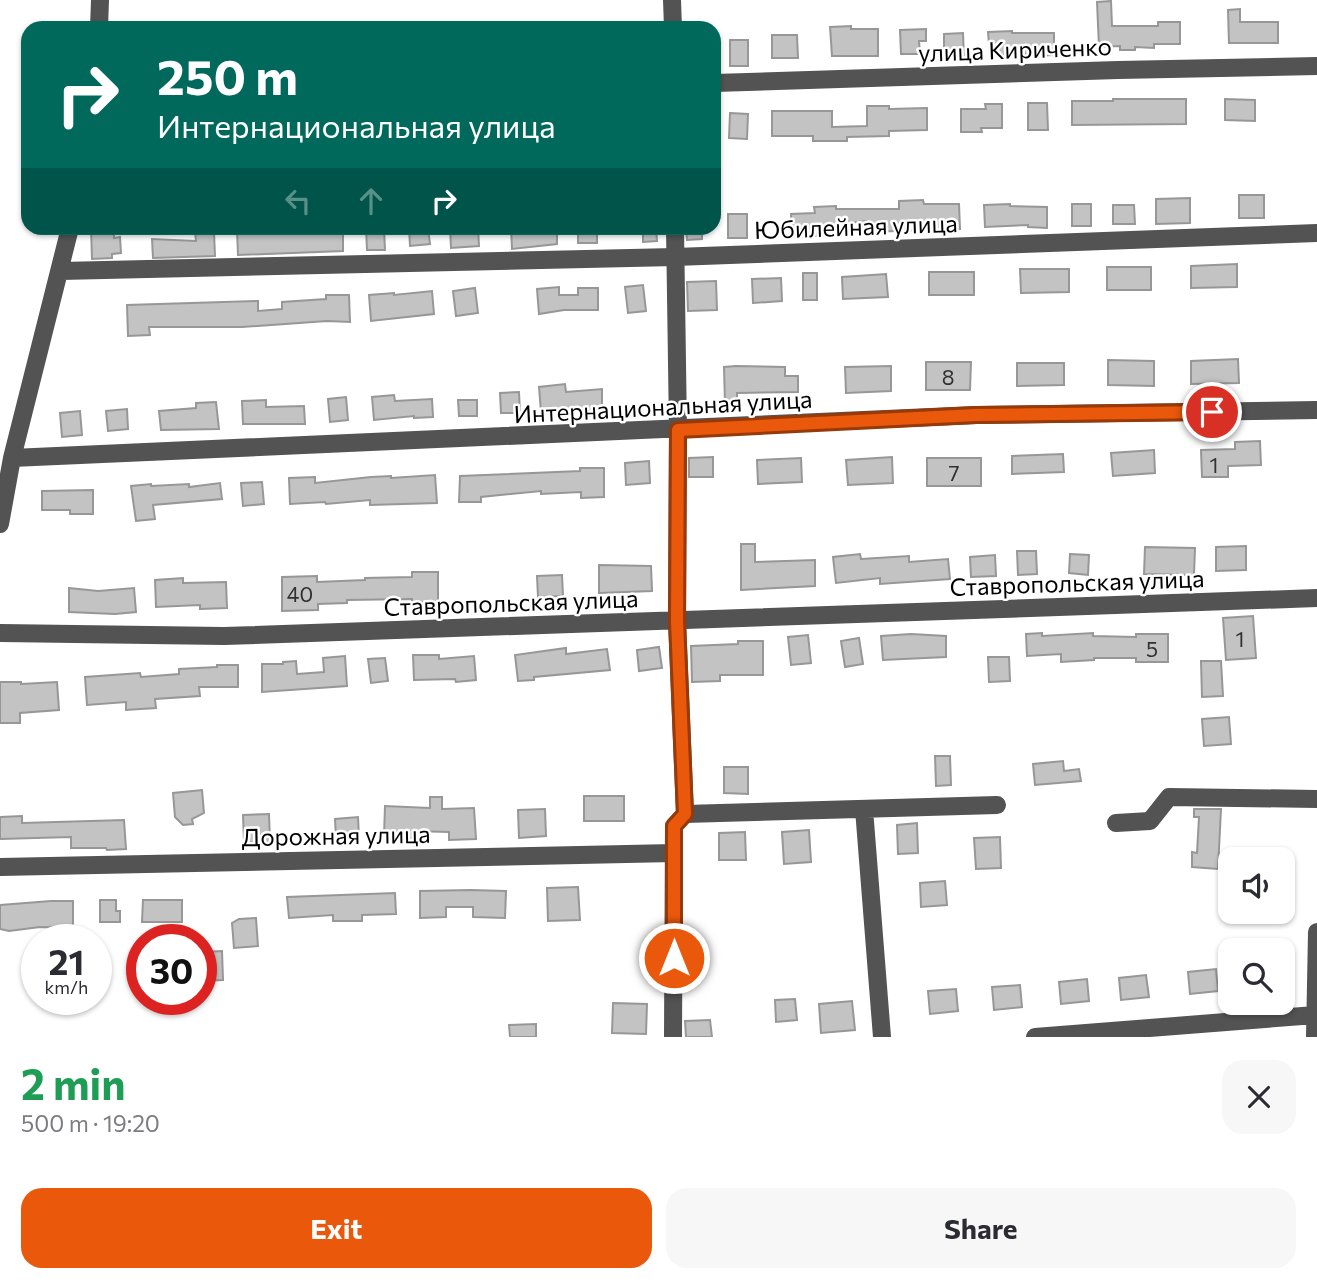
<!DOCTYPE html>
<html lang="en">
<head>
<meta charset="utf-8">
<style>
	:root { --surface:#fff; --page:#f7f7f7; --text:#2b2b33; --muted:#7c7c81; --accent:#ea580c }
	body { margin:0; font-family:Commissioner,sans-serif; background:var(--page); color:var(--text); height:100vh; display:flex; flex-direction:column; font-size:26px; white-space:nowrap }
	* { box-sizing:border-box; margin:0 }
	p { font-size:23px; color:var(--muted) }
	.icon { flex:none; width:38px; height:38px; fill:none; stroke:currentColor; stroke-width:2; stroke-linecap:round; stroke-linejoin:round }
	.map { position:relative; height:1037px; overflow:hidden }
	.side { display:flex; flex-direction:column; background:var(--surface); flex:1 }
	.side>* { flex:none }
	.hud { position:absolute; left:21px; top:21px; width:700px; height:214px; border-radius:21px; box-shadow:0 2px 5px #0004; background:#00695c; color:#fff; overflow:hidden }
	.tools { position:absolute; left:1218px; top:847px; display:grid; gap:14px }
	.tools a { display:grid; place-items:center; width:77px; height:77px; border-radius:14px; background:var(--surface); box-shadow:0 2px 5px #0004; font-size:35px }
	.speed { position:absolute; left:21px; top:924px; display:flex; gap:14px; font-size:35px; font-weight:700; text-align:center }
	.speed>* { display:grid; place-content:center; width:91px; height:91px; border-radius:50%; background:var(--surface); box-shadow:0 2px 5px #0004; line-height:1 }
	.speed small { font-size:18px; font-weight:400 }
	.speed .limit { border:10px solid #d22; background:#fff; color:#111 }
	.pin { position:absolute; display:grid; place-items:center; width:60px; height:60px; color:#fff; margin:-30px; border:4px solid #fff; border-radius:50%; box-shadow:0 2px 7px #0007 }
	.me { position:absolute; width:77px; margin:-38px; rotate:0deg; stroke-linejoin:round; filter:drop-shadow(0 0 5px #0008) }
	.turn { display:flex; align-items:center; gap:24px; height:147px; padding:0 21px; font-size:32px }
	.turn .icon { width:91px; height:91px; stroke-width:2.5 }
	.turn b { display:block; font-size:49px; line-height:60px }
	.lanes { display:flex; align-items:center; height:66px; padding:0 21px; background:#0003; justify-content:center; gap:35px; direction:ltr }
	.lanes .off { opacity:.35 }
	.round { display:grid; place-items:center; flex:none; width:74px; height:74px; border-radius:21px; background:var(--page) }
	.overview { display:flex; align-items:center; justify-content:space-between; height:119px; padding:0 21px }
	h1 { font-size:42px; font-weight:700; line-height:52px; color:#1e9e55 }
	.action { display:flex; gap:14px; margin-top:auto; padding:14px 21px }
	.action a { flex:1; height:80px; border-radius:21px; background:var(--accent); color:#fff; font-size:28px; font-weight:700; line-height:80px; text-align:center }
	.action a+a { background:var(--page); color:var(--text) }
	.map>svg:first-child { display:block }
	.building { fill:#c3c3c3; stroke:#979797; stroke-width:2 }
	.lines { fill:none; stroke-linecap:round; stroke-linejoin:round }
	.minor { stroke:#535353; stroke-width:18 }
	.route-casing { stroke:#983908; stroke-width:18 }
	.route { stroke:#ea580c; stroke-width:12 }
	.labels { text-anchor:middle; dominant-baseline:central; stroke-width:5; stroke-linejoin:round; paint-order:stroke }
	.number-label { font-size:21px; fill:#313131 }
	.street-label { font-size:24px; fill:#000; stroke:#fff }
</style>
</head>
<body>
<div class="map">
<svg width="1317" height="1037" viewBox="0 0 1317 1037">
	<rect width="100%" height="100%" fill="#fff"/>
	<path class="building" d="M1111 1 1112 26H1158V22H1180V44H1154V48L1135 47V50H1120V46L1099 47 1097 2Z
		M1240 9V22H1278V43H1229L1228 10Z
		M851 26V29H878V56H832L830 27Z
		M926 29V41H919L920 54H901L900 30Z
		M1012 31V33H1054V55L1031 56V54L990 56 988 32Z
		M963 33 964 58 944 59V34Z
		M772 35H797L798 58H772Z
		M730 40H748V66H730Z
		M1113 99H1186V124L1072 125V101H1113Z
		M1225 99 1255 100V121L1225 120Z
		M1028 103H1047L1048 130H1028Z
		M985 104H1002V128H981L982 132H961V109H986Z
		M867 106H889V109L927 108V130L889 131V136L847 137V141H813V136H772V111H832V127L867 126Z
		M730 113 748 114 747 139 729 138Z
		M1239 195H1264V218H1239Z
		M1190 198V223L1156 224V199Z
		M923 200 924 204H959L960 229 867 232V221L837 224 838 235 792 237 791 214 815 213 814 207 836 206V209H899V201Z
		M1010 204V206L1047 207V228L1028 227V225L985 227 984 205Z
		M1072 204H1091V226H1072Z
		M1113 205H1134L1135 224H1113Z
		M728 214H747V238H728Z
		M91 228H114V238L120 237 121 253 112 254V258L92 259Z
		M316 228H343V251L238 255 237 230Z
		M366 228H384L385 250H367Z
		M409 228H428L430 244 410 246Z
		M450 228H478L479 246 451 248Z
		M511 228H557V244L512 249Z
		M578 228H597V243H578Z
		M643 228H656L657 241 643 242Z
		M686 228H702V239L687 240Z
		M195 232H214L215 256 153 258 152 239 196 241Z
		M1237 264V287L1191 288V266Z
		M1107 267H1151V290H1107Z
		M1020 269H1069V292L1021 293Z
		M929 272H974V295H929Z
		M803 273H817V300H803Z
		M886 274 888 297 843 299 842 277Z
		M781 278 782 301 753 303 752 279Z
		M716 281 717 310 688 311 687 282Z
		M643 285 646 311 628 313 625 287Z
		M559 287V295H578V288H598V310H564L539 314 537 289Z
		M475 288 478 313 456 316 453 291Z
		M432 291 434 314 371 321 369 295 394 293V295Z
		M326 295H349L350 322 327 321 242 327H149L150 335 128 336 127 305 258 301V311L282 309V302L326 299Z
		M1238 359 1239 383 1191 384V361Z
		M1108 360 1154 361V386L1108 385Z
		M926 362H971L970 390H926Z
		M1017 363H1064V385L1017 386Z
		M736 366 785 367V376H798V392L737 393V404H725L724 367Z
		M891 366V391L846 393 845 367Z
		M565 384 566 392 602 389V415L586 416 585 409 541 412 539 387Z
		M519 392 520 413H501L500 393Z
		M394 395 395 401 432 399 433 417 414 418V416L374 420 372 397Z
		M346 397 348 420 330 422 328 399Z
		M266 400V407L304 406 305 424H243L242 401Z
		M458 400H477V416H459Z
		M216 402 219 429 161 430 159 411 196 408V403Z
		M127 409 128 429 108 431 106 411Z
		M80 411 82 435 62 437 60 413Z
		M1260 441 1261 465 1228 466V477H1202L1201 450 1235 449V442Z
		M1154 450 1155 473 1113 476 1111 453Z
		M1063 454 1064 472 1012 474V456Z
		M713 457V477H689V458Z
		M892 457 893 483 848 485 846 460Z
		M801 458 802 482 758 484 757 460Z
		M927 458H981V486H927Z
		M649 461 650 483 626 485 625 463Z
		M580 468H604V497L581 498V492L541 494V491L481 497V502H459L460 476 580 471Z
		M435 475 437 503 370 505V500L326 504 325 502 290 504 289 478 315 477V483L371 477 391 476V478Z
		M262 482 264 504 243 506 241 483Z
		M220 483 222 499 153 505 155 519 136 521 131 486 151 484V486L189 484V487Z
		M93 490V514H70V510H42V491Z
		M741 544H755V562L815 560V586L741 590Z
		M1246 546V570L1216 571V547Z
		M1145 547 1195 548 1194 575 1144 574Z
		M1017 551H1036L1037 574 1018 575Z
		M860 554 861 559 909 556V562L948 559 950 579 880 584V578L836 583 833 557Z
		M1070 554 1089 555 1088 575 1069 573Z
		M995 555 996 576 971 577 970 557Z
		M599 565 651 566 652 591 599 593Z
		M412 572H438V602H412V599L347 600V603L318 604V610L282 611V577L317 576V582L365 580V578L412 577Z
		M562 575 563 596 538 597 537 576Z
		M183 578V583L226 582 227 608 200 609V605L156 607 155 580Z
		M69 588 98 591 134 588 136 612 115 614 69 612Z
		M1253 616 1256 658 1226 660 1223 618Z
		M1042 633V636L1093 633V636L1136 637V634H1168V662H1136V658H1094V660L1061 662V654L1027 656 1026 634Z
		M911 634 946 636V657L883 660 881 636Z
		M808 635 811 663 791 665 788 637Z
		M859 638 863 664 845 667 841 641Z
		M738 641H763V675H720V681L692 682 691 646 738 644Z
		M659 647 662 668 639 671 637 650Z
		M566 648V654L607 649 610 670 534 677V680L518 681 515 655Z
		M413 655H439V659L474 656 476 680 456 682 455 679 414 680Z
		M345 656 347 686 262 692V664H283V662L296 661 297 674 324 672 323 658Z
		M988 657H1009L1010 681 989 682Z
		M385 658 388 681 371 683 368 659Z
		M1201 661H1221L1223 696 1202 697Z
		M217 665H238V687H199L200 696 155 699 156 708 126 710V702L87 705 85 677 140 673 141 677 179 674V669L217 667Z
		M0 682H21V684L57 682 59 710 20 713V723H0Z
		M1229 717 1231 744 1204 746 1202 719Z
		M935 756H950L951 785 936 786Z
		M1063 761 1064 771 1079 769 1081 781 1035 785 1033 764Z
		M724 767H748V794L724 793Z
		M202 790 204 813 192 819 193 824 183 825 175 817 173 793Z
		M584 796H624V821H584Z
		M430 797H442V809L474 808 476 839 449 840V832L412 831V838L384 836 385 806 430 808Z
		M545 809 546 836 519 838 518 810Z
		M1194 809H1221L1218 869 1192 867V852L1197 853 1199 817H1194Z
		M269 814 270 842H244L243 815Z
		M22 816V823L124 820 126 849 107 850 106 848H71V837L0 839V817Z
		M358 817 359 838 336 839 335 819Z
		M917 823 918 853 898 854 897 825Z
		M809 830 811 862 784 864 782 832Z
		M745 832 746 860H719V833Z
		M1000 837 1001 868 976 869 974 838Z
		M945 881 947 905 921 907 920 883Z
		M578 887 580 920 548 921 547 888Z
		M471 890 506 891 505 918 473 917V907H446V917L420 918V891Z
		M395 893 396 914 362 915V921H333V915L289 918 287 897Z
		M100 900H116V911H120V922H100Z
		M143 900H182V922H142Z
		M51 901H73V928L40 927 9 931 0 929V905Z
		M256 918 258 946 234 948 232 923 239 919Z
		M222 951 223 980 201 981V952Z
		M1216 969 1218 991 1190 994 1188 972Z
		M1146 975 1149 997 1121 1000 1119 978Z
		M1087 979 1089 1001 1061 1004 1059 982Z
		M1020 985 1022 1007 994 1010 992 987Z
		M956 989 958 1011 930 1014 928 991Z
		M795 999 797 1020 776 1022 775 1000Z
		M852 1001 855 1030 821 1033 819 1004Z
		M613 1003 647 1004 646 1034 612 1033Z
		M710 1020 712 1037H686L685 1021Z
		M536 1024V1037H510L509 1025Z"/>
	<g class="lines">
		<path class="minor" d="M672 0 673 28
			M99 28 100 0
			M714 83 1118 70 1317 66
			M61 271 675 257 1317 233
			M12 458 976 415 1317 410
			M0 524 12 458 70 228
			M0 633 224 636 1317 598
			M864 809 882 1037
			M685 814 997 805
			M1116 823 1150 821 1169 797 1317 799
			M0 867 674 853
			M673 1037 674 826 685 814 677 621 678 430 675 228
			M1035 1037 1315 1015
			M1315 1037 1317 932"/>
	</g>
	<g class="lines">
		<defs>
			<path id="route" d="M674 958V826L685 814 677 621 678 430 976 415 1212 412"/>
		</defs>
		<use href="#route" class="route-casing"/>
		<use href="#route" class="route"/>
	</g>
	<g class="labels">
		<g class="number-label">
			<text x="948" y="376">8</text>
			<text x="1214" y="464">1</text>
			<text x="954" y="472">7</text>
			<text x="300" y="593">40</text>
			<text x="1240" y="638">1</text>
			<text x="1152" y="648">5</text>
		</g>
		<g class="street-label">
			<text transform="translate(1015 49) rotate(-2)">улица Кириченко</text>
			<text transform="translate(856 226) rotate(-2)">Юбилейная улица</text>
			<text transform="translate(663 406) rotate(-3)">Интернациональная улица</text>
			<text transform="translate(1077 582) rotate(-2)">Ставропольская улица</text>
			<text transform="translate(511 602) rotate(-2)">Ставропольская улица</text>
			<text transform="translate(336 835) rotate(-1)">Дорожная улица</text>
		</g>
	</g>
</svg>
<div class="tools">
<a><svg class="icon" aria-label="sound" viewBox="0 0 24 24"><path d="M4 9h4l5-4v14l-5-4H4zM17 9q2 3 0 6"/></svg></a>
<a><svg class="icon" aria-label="search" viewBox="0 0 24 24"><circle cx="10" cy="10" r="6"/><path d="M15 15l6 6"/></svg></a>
</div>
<div class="speed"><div>21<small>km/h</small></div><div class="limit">30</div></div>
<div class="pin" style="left:1212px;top:412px;background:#d93025"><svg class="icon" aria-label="arrive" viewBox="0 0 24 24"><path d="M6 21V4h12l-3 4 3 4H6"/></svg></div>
<svg class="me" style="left:674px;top:958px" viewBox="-20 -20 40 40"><circle r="17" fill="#ea580c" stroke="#fff" stroke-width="3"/><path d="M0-11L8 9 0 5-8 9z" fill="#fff"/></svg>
<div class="hud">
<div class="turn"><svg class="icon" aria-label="right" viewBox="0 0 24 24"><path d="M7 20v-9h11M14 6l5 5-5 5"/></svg><div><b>250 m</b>Интернациональная улица</div></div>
<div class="lanes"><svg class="icon off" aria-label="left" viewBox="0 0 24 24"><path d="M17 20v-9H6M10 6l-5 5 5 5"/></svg><svg class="icon off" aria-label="ahead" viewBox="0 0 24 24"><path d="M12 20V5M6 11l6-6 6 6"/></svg><svg class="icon" aria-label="right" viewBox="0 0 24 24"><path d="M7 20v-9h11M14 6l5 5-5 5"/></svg></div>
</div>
</div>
<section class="side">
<div class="overview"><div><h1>2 min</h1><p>500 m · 19:20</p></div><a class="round"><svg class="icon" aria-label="close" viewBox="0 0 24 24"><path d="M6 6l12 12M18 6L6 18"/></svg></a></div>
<div class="action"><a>Exit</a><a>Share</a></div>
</section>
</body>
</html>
